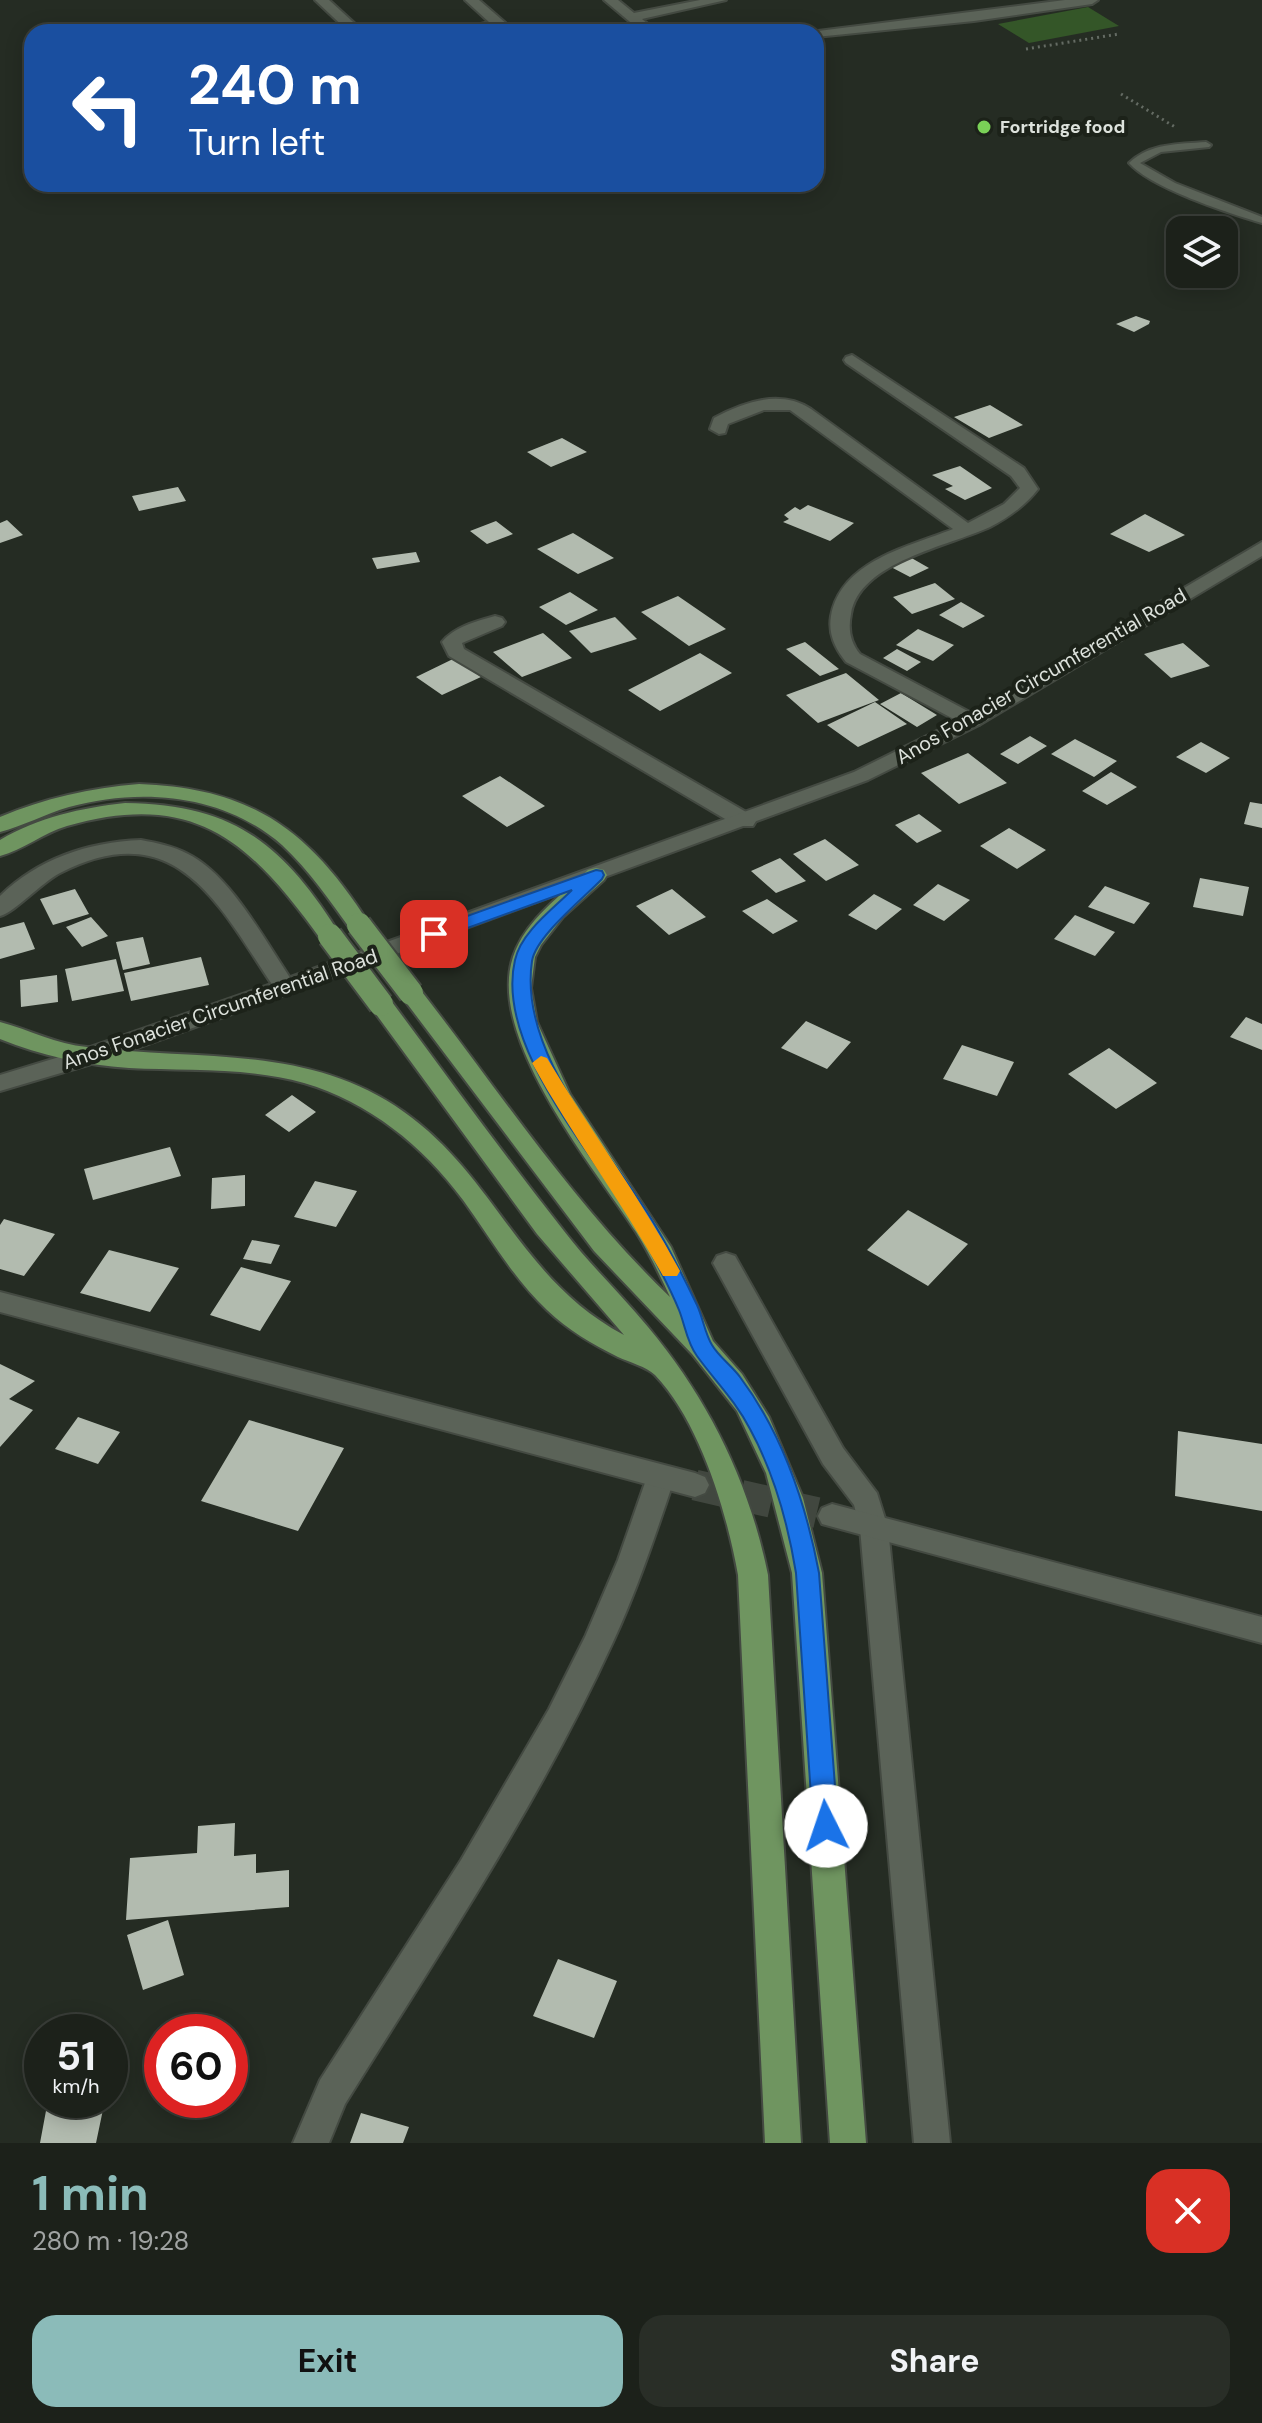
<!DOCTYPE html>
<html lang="en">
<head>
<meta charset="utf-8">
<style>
	:root { --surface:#1c211a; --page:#292e27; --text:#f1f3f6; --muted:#a0a3a2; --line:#3a3e39; --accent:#8bbbb9 }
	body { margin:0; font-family:"DM Sans",sans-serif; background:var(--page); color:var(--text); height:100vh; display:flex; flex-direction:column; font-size:30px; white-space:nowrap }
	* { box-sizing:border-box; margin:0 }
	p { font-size:26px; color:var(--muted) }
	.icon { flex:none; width:44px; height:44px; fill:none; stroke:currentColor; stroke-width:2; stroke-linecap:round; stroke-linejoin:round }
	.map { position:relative; height:2143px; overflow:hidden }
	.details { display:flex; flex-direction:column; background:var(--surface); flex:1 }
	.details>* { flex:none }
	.banner { position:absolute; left:24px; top:24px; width:800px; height:168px; border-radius:24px; box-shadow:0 4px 20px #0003,0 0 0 2px var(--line); background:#1a4fa0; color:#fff; overflow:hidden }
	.tools { position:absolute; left:1166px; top:216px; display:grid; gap:16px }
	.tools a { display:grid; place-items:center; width:72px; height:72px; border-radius:16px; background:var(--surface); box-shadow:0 4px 20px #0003,0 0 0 2px var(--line); font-size:40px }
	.speed { position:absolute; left:24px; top:2014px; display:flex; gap:16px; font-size:40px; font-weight:700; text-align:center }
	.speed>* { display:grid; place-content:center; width:104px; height:104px; border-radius:50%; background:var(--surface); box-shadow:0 4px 20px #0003,0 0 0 2px var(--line); line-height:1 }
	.speed small { font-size:20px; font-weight:400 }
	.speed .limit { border:12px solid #d22; background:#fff; color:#111 }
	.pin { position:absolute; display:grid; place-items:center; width:68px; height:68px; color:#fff; margin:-34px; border-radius:16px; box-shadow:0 4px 12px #0006 }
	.me { position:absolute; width:88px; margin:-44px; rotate:356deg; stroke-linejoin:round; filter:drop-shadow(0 0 6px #0008) }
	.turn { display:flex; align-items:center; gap:28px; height:168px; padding:0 32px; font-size:36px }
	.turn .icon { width:104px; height:104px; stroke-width:2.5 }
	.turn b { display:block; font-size:56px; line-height:68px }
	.round { display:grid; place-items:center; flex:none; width:84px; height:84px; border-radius:24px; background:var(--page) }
	.headline { display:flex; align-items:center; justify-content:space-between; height:136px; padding:0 32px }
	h1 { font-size:48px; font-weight:700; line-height:60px; color:var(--accent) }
	.primary-button { display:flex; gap:16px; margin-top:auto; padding:16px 32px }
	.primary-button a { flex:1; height:92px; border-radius:24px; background:var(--accent); color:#111; font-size:32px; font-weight:700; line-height:92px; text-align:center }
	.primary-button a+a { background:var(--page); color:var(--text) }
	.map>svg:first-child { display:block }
	.green { fill:#345628 }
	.building { fill:#b2bbaf }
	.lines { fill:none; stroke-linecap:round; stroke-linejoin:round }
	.secondary-tunnel { stroke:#41473f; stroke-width:31; stroke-dasharray:31 16; stroke-linecap:butt }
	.lane-casing { stroke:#444a42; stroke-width:4 }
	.street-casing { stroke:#444a42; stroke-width:4 }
	.secondary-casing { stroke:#444a42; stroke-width:4 }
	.primary-casing { stroke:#444a42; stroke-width:4 }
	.path { stroke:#646b63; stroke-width:3; stroke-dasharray:2 4; stroke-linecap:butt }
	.lane { fill:#5b6358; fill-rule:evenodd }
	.street { fill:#5b6358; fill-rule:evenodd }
	.secondary { fill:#5b6358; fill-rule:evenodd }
	.primary { fill:#6f9560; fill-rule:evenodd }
	.primary-bridge-casing { stroke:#444a42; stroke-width:28; stroke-linecap:butt }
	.primary-bridge { stroke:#6f9560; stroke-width:24 }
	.route { fill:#1a73e8; stroke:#114b97; stroke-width:2 }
	.slow { fill:#f59e0b }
	.poi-dot { fill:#7ad157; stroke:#1c2219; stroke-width:3 }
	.labels { text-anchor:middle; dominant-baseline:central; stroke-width:8; stroke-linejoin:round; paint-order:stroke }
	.far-poi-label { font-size:18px; font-weight:bold; fill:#dde2dc; stroke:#1c2219; text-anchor:start }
	.street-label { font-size:20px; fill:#dde2dc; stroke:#1c2219 }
</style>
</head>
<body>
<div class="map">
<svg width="1262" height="2143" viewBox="0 0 1262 2143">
	<rect width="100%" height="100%" fill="#252c23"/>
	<path class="green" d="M1088 7 1119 26 1029 43 998 24Z"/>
	<path class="building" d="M1136 316 1150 321 1149 324 1134 332 1116 324Z
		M990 405 1023 425 989 438 954 417Z
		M562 438 587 452 551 467 527 452Z
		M960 466 992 488 965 500 945 489 953 486 932 475Z
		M178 487 186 501 139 511 132 496Z
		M808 505 854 523 830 541 783 522 789 519 784 515 795 507 800 510Z
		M1145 514 1185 535 1149 552 1110 534Z
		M7 520 23 535 0 543V523Z
		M496 521 513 534 487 544 470 531Z
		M573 533 614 558 578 574 537 549Z
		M416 552 420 562 377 569 372 558Z
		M908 556 929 568 910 577 889 566Z
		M935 583 955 599 912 614 893 597Z
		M570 592 598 610 566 625 539 607Z
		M678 596 726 629 689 646 641 612Z
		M961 602 985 616 963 628 939 615Z
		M615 617 637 639 591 653 569 631Z
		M918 629 954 645 933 661 896 645Z
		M543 633 572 658 522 677 493 652Z
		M805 642 839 669 820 676 786 649Z
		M1183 643 1210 666 1171 678 1144 654Z
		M897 649 921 662 907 671 883 658Z
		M700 653 732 673 660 711 628 690Z
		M455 658 481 677 442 695 416 677Z
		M846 673 879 700 818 723 786 695Z
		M901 693 937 715 917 727 880 704Z
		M875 702 907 724 858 747 827 725Z
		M1030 736 1047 746 1018 764 1000 754Z
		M1075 739 1117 761 1094 777 1051 754Z
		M1201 742 1230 758 1206 773 1176 757Z
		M968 753 1007 783 959 804 921 773Z
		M1111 772 1137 787 1107 805 1082 791Z
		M500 776 545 806 507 827 462 796Z
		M1250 802 1262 804V828L1244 824Z
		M919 814 942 831 917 843 895 825Z
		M1009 828 1046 850 1017 869 980 846Z
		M825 839 859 865 826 881 793 854Z
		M780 858 806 881 776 893 751 871Z
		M1200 878 1249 887 1243 916 1193 907Z
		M938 884 970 900 944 921 913 905Z
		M1105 886 1150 903 1134 924 1088 907Z
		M75 889 89 914 53 925 40 899Z
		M672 889 706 917 669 935 636 906Z
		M874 894 902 909 876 930 848 915Z
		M767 899 798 921 773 934 742 911Z
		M1075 915 1115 932 1095 956 1054 939Z
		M91 917 108 936 82 947 66 927Z
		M24 922 35 949 0 959V928Z
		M143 937 150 964 123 970 116 942Z
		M201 957 209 985 131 1001 124 973Z
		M116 959 124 991 72 1001 65 969Z
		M57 975 58 1002 21 1007 20 980Z
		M1246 1017 1262 1024V1050L1230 1037Z
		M806 1021 851 1042 827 1069 781 1048Z
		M962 1045 1014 1062 997 1096 943 1079Z
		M1109 1048 1157 1083 1116 1109 1068 1074Z
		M292 1095 316 1112 289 1132 265 1115Z
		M170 1147 181 1176 93 1200 84 1169Z
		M245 1175V1206L211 1209 212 1178Z
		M315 1181 357 1191 336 1227 294 1217Z
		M908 1210 968 1244 928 1286 867 1250Z
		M4 1219 55 1234 24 1276 0 1269V1225Z
		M252 1240 280 1245 271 1264 243 1259Z
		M109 1250 179 1268 150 1312 80 1293Z
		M241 1267 291 1281 260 1331 210 1315Z
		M0 1364 35 1381 9 1399 33 1410 0 1447Z
		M78 1417 120 1432 98 1464 55 1449Z
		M249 1420 344 1448 298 1531 201 1501Z
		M1178 1431 1262 1444V1511L1175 1496Z
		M235 1823 234 1856 256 1854V1873L289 1870V1907L126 1920 130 1858 197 1853 198 1826Z
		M168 1920 184 1975 143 1990 127 1935Z
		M558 1959 617 1981 594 2038 533 2016Z
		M48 2100H105L96 2143H40Z
		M361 2113 409 2127 403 2143H350Z"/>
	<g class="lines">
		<path class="secondary-tunnel" d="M695 1485 832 1516"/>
		<defs>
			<path id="lane" d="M1206 142 1211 145 1209 147 1161 152 1140 163 1175 183 1262 217V223C1228 213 1151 188 1129 163 1150 143 1179 144 1206 142Z"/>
			<path id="street" d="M315 0H329L364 32H349Z
				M465 0H479L516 32H501L497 28 448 32 489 22Z
				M604 0H618L634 13 700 0H726L642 19 657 32H642Z
				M1065 0H1098L1092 4 974 21 816 37V32H810Z
				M852 355 1024 468 1038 489C1025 506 1009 517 990 527 949 546 859 562 851 614 848 629 850 642 860 654L979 717 982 721 979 725H965L846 662C835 648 828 634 831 616 841 561 908 547 953 529L790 410H764L728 424 725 433 719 434 710 429 714 418C744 402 780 389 811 409L968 523 1004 504 1020 488 1011 476 846 363 844 360 846 357Z
				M495 616 502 618 505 622 502 626 462 643 464 649 753 816 756 821 753 826H737L449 656 442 642C454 627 477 621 495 616Z
				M141 840C157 843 173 846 188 854 231 875 266 943 293 982L297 987 293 992H277C220 908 179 812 60 873 41 883 15 912 0 916V896C38 859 88 842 141 840Z
				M726 1253 735 1256 843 1448 877 1493 888 1528 950 2143H914L860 1528 854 1505 823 1464 713 1263 717 1256Z
				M661 1465 671 1469 675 1477C656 1533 638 1588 613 1642 539 1804 439 1953 345 2104L329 2143H293L320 2080 461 1860 549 1709 585 1637 618 1560 647 1477 651 1469Z"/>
			<path id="secondary" d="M1262 542V556L979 725 868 780 293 992 98 1062 0 1091V1075L82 1050 277 982 854 772 965 717Z
				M0 1292 695 1473 705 1477 709 1485 705 1493 695 1497 0 1312Z
				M832 1504 1262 1617V1643L822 1524 818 1516 822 1508Z"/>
			<path id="primary" d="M139 784C253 788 310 831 370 925L367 930H351C330 901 309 870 282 845 224 794 141 787 69 807 45 814 23 826 0 832V817C45 798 90 788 139 784Z
				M125 803C235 804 284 845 341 936L338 941H322C251 843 197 789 67 826 43 833 23 850 0 856V840C39 817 81 808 125 803Z
				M596 868 604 870 607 875 604 880 563 917 541 945 535 957 531 988 537 1022 570 1094 671 1247 713 1341 742 1374 769 1417 803 1498 822 1573 866 2143H830L792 1573 766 1473 737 1411 692 1354 594 1251 399 993 403 988H419C500 1092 574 1205 670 1297 660 1275 649 1253 636 1232 594 1167 486 1038 513 957 525 920 562 895 588 870Z
				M381 996 389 998C447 1076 504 1155 564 1231 590 1265 621 1294 648 1327 709 1400 749 1482 768 1575L801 2143H765L738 1575C727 1513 700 1422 655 1375 647 1367 629 1362 618 1357 592 1344 568 1330 547 1310 513 1278 490 1237 463 1200 423 1146 369 1102 304 1083 248 1067 187 1071 129 1068 84 1065 42 1056 0 1039V1022C30 1030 56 1044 87 1047 196 1061 309 1044 404 1112 496 1177 520 1280 624 1335L537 1234 373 1010 369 1004 373 998Z"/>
		</defs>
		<use href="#lane" class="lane-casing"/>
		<use href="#street" class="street-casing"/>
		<use href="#secondary" class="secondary-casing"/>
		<use href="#primary" class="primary-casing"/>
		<path class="path" d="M1026 49 1119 34
			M1121 94 1175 127"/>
		<use href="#lane" class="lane"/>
		<use href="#street" class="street"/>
		<use href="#secondary" class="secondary"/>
		<use href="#primary" class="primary"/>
		<defs>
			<path id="primary-bridge" d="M359 925 411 993
				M330 936 381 1004"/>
		</defs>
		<use href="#primary-bridge" class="primary-bridge-casing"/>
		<use href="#primary-bridge" class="primary-bridge"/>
	</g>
	<path class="route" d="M596 870 602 871 604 875 602 879C584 898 536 936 532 961 518 1055 610 1149 655 1225 670 1250 684 1278 697 1305 703 1318 705 1334 712 1345 719 1357 732 1366 740 1377 782 1433 806 1504 819 1573L838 1826 834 1834 826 1837 817 1834 813 1826 796 1573C788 1524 774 1473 750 1429 735 1400 715 1381 697 1356 687 1343 685 1325 679 1310 669 1285 654 1259 641 1234 600 1160 494 1049 515 960 521 932 553 909 572 890L440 938H428L425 934 428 930Z"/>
	<path class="slow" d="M541 1056 547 1058C590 1130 640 1197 680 1271L677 1276H663C623 1203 572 1136 532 1063Z"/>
	<circle class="poi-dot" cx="984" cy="127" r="8"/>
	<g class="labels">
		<g class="far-poi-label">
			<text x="1000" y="127">Fortridge food</text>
		</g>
		<g class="street-label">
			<text transform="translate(1041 676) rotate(-30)">Anos Fonacier Circumferential Road</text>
			<text transform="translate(220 1009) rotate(-19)">Anos Fonacier Circumferential Road</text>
		</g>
	</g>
</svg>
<div class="tools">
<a><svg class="icon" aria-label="layers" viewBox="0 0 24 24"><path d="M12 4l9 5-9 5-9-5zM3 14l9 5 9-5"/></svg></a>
</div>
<div class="speed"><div>51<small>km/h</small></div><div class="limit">60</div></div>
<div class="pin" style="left:434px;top:934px;background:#d93025"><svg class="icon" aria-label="arrive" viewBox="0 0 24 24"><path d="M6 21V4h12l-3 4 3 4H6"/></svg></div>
<svg class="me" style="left:826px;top:1826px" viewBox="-20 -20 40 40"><circle r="19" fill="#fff"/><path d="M0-13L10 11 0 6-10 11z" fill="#1a73e8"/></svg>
<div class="banner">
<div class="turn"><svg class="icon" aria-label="left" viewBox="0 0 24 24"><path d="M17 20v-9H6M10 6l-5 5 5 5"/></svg><div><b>240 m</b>Turn left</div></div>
</div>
</div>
<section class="details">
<div class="headline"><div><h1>1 min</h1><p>280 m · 19:28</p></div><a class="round" style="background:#d93025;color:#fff"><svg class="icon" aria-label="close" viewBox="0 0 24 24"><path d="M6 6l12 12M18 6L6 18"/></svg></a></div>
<div class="primary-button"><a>Exit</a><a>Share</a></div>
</section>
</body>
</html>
